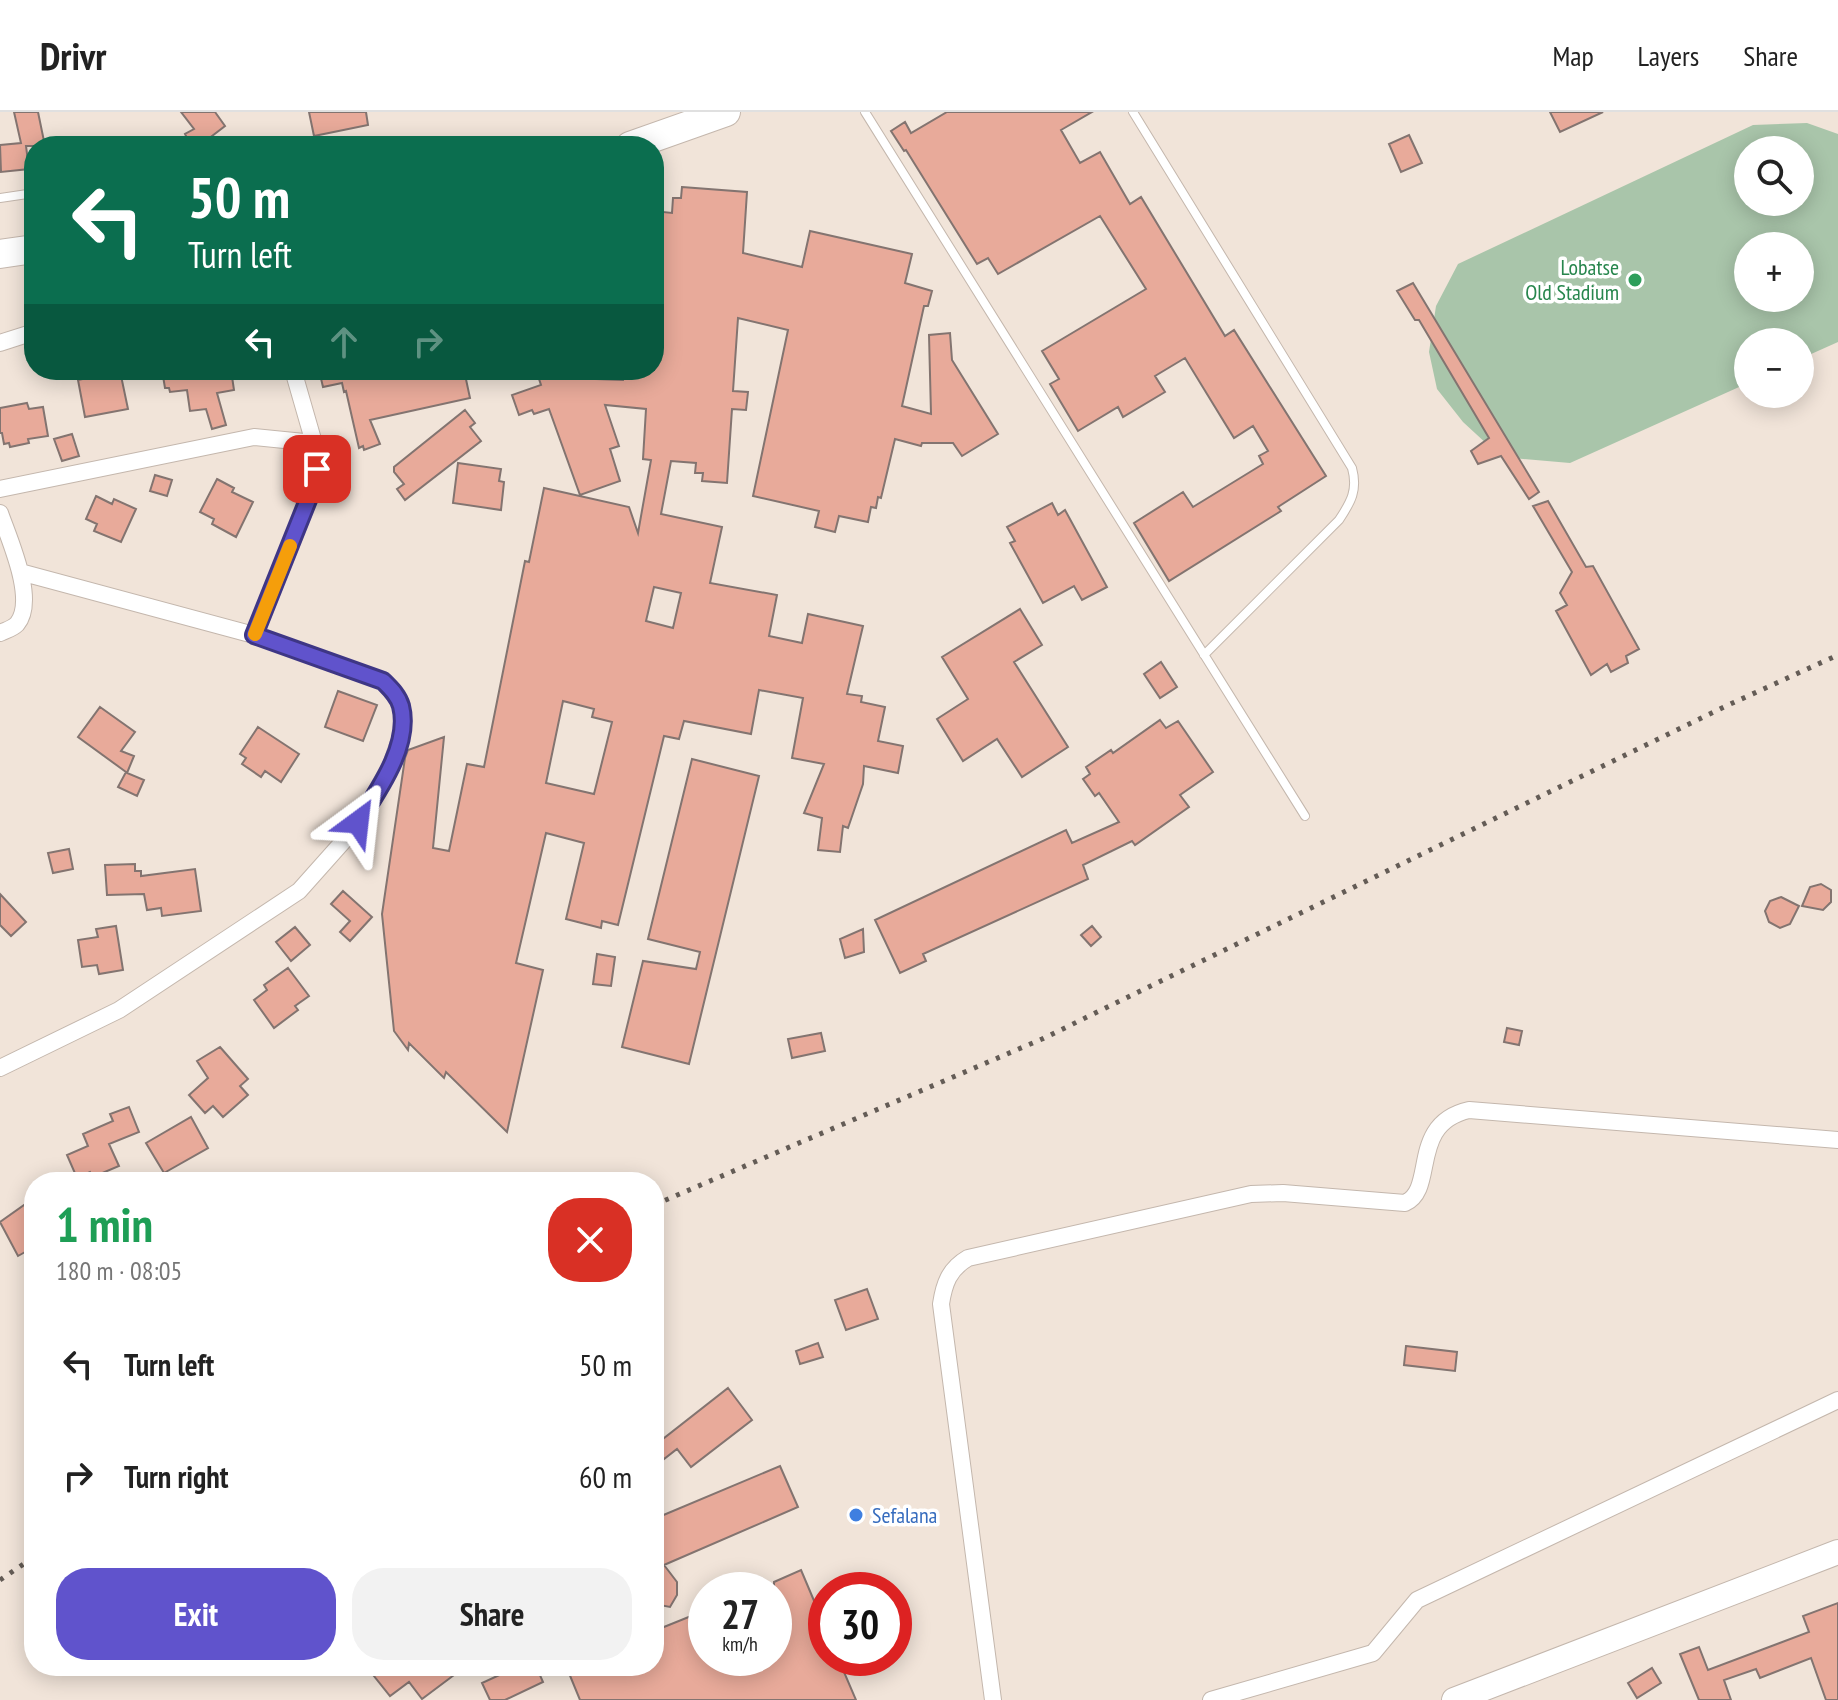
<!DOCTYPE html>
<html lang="en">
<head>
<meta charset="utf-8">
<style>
	:root { --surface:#fff; --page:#f2f2f2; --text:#222; --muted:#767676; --line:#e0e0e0; --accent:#6053cc }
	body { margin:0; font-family:"PT Sans Narrow",sans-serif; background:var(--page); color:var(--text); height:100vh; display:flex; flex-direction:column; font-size:30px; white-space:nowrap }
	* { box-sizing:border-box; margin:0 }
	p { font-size:26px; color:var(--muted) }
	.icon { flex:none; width:44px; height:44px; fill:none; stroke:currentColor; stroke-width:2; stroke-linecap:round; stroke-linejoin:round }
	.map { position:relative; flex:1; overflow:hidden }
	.panel { position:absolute; left:24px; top:1060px; width:640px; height:504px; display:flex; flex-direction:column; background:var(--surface); border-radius:32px; box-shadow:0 4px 20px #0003 }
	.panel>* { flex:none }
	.hud { position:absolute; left:24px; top:24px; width:640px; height:244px; border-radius:32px; box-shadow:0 4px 20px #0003; background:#0b6e4f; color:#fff; overflow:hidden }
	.fabs { position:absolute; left:1734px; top:24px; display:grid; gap:16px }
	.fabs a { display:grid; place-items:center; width:80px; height:80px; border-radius:50%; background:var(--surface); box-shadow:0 4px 20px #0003; font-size:40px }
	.speed { position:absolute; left:688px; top:1460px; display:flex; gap:16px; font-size:40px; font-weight:700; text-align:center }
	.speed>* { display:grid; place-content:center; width:104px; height:104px; border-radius:50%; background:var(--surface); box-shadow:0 4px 20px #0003; line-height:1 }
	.speed small { font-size:20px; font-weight:400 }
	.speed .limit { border:12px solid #d22; background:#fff; color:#111 }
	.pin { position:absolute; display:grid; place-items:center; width:68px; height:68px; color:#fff; margin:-34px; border-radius:16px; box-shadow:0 4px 12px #0006 }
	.me { position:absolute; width:88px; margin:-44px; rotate:30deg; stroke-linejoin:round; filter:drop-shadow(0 0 6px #0008) }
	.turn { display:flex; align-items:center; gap:28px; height:168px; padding:0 32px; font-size:36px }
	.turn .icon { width:104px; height:104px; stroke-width:2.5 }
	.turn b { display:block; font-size:56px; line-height:68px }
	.lanes { display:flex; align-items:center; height:76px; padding:0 32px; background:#0003; justify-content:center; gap:40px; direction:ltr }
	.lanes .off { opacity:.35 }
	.round { display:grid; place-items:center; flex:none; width:84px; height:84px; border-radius:32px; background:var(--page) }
	.head { display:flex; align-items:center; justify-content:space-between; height:136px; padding:0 32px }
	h1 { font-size:48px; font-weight:700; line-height:60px; color:#1e9e55 }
	.action { display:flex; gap:16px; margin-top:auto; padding:16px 32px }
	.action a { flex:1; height:92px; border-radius:32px; background:var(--accent); color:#fff; font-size:32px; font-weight:700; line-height:92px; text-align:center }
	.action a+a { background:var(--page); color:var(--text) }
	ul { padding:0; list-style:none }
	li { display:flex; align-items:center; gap:24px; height:112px; padding:0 32px }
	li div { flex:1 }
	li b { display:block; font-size:30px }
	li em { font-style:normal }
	header { display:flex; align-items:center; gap:48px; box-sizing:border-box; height:112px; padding:0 40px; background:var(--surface); border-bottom:2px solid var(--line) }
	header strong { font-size:38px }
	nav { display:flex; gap:44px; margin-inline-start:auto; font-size:28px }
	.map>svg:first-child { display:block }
	.green { fill:#a9c5aa; fill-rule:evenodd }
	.building { fill:#e8aa9a; stroke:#837470; stroke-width:2; fill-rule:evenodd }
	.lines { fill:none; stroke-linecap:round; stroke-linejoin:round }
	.service-casing { stroke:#c4b7ad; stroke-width:10 }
	.minor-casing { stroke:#c4b7ad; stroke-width:18 }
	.secondary-casing { stroke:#c4b7ad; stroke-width:26 }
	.trunk-casing { stroke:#c4b7ad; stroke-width:30 }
	.service { stroke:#fff; stroke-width:8 }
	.minor { stroke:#fff; stroke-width:16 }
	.secondary { stroke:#fff; stroke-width:24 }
	.trunk { stroke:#fff; stroke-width:28 }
	.rail { stroke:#645c56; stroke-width:5; stroke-dasharray:4 8; stroke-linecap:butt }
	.route-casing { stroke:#3e3685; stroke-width:20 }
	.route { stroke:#6053cc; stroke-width:14 }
	.slow { stroke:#f59e0b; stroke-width:14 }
	.leisure-dot { fill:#2e9e5b; stroke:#fff; stroke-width:3 }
	.shop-dot { fill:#3f7fe0; stroke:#fff; stroke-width:3 }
	.labels { text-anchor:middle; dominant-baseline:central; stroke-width:7; stroke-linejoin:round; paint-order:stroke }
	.leisure-label { font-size:22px; fill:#27864d; stroke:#fff; text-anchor:end }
	.shop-label { font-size:22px; fill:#366cbe; stroke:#fff; text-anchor:start }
</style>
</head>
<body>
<header>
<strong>Drivr</strong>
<nav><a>Map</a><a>Layers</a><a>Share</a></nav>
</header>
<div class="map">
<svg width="1838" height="1588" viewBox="0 0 1838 1588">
	<rect width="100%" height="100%" fill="#f1e4d9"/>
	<path class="green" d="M1807 11 1838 22V230L1800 247V230H1748V271L1570 351 1501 345 1463 310 1437 277 1429 240 1436 194 1458 152 1753 13ZM1748 38H1800V90H1748ZM1748 134H1800V186H1748Z"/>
	<path class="building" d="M14 0H38L45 34H26L29 57 1 60 0 33 21 31Z
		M181 0H215L225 14 199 34H191L185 22 194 17Z
		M309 0H366L368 13 314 24Z
		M947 0H1092L1061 18 1080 51 1100 40 1130 92 1141 85 1225 224 1234 218 1326 364 1278 395 1281 399 1169 469 1134 411 1183 380 1193 395 1263 352 1259 344 1268 339 1253 314 1234 326 1185 246 1155 264 1165 280 1123 305 1118 295 1078 319 1050 272 1059 267 1042 239 1146 177 1100 104 998 162 988 146 977 152 906 38 904 39 891 19 905 10 911 21Z
		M1550 0H1603L1560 20Z
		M1409 23 1422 51 1401 60 1389 32Z
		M682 75 747 80 743 141 802 155 810 119 912 142 905 171 932 179 928 194H924L902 294 931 302 929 223 950 221 952 248 998 322 962 344 953 331H922L921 334 895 327 881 386 878 385 876 396 871 395 868 410 839 404 835 420 815 415 819 399 753 384 788 218 738 206 733 279 748 280 746 298 732 297 727 371 702 369 703 361H695L696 351 671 349 661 402 722 415 710 471 777 483 769 524 802 531 808 502 863 514 847 582 862 584 861 590 885 595 878 629 903 634 898 661 864 654 863 672 848 716 843 714 840 740 818 738 822 706 804 701 824 652 792 646 803 586 759 578 751 622 684 609 679 627 664 624 618 813 602 809 601 816 566 807 584 731 546 721 516 851 543 858 507 1020 446 960 444 966 409 931 408 938 394 919 382 802 405 646 408 638 444 625 433 736 449 739 467 652 484 655 525 449 529 450 544 376 629 395 638 421 651 348 643 347 646 297 605 293 619 334 610 337 620 369 580 383 549 297 534 302 532 298 519 303 512 283 541 273 536 258H593L596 267 623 268 624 258H654V99L672 101 673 86H681ZM654 475 681 481 673 516 646 509ZM563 589 594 597 592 605 612 610 594 682 546 671Z
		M1413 171 1539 380 1529 387 1501 344 1478 352 1471 339 1489 326 1419 208H1415L1397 179Z
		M162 258H200L201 264 231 258 234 278 217 281 226 313 212 317 206 297 190 299 187 278 170 280 169 276H165Z
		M319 258H464L470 286 370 308 380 332 364 338 363 334 359 336 346 279 344 280 342 271 323 275Z
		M120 259 128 297 85 305 78 268Z
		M27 291 29 297 43 295 48 324 28 327 29 331 10 335 9 331 4 332 2 321H0V296Z
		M465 298 475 311 470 315 481 329 405 388 397 377 404 372 394 360V355Z
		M72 322 79 344 62 349 54 327Z
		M458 351 501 357 499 369 504 370 501 398 453 391Z
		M155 363 172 368 167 384 150 379Z
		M217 367 234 376 232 380 253 390 236 425 212 412 214 407 200 400Z
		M96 384 112 392 114 387 136 397 121 430 94 419 97 412 86 407Z
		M1548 389 1586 455 1593 454 1639 537 1626 544 1628 551 1611 560 1607 552 1591 563 1556 499 1567 493 1560 481 1572 460 1533 394Z
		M1052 391 1058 403 1065 398 1107 475 1082 488 1074 474 1043 491 1010 431 1015 429 1007 415Z
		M1020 497 1042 533 1014 550 1068 635 1022 665 997 627 963 649 937 607 968 587 942 545Z
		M1161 550 1177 575 1160 586 1144 562Z
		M338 579 377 593 363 629 325 615Z
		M100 595 135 620 121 639 134 644 127 661 144 668 137 684 118 675 126 660 78 625Z
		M1160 608 1166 616 1178 609 1213 660 1180 683 1189 695 1135 733 1132 729 1083 753 1088 767 923 842 926 849 900 861 875 808 1066 718 1072 731 1119 710 1099 681 1095 684 1083 667 1090 662 1086 655 1111 638 1113 641Z
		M258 615 299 642 281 670 265 659 261 665 242 652 246 646 240 642Z
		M692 647 759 664 689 952 622 935 643 849 696 857 700 840 648 827Z
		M69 737 73 757 53 761 48 741Z
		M135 752V759H141V764L195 757 201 799 162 804 161 796 147 798 144 782 107 783 105 753Z
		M1821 772 1831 778V790L1823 798 1802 794 1810 775Z
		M343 779 372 805 350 829 340 820 350 809 331 792Z
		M0 782 26 810 11 824 0 813Z
		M1781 785 1799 794 1790 812 1780 816 1769 810 1765 799 1770 789Z
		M116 814 123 858 99 862 97 853 82 855 78 828 98 825 96 817Z
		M1092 814 1101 825 1091 834 1081 823Z
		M295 815 310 833 291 849 276 830Z
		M863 817 864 840 845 846 840 827Z
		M597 842 615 845 611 874 593 872Z
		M288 856 309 884 295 894 298 898 274 916 254 888 267 878 264 873Z
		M1507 916 1522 919 1519 933 1504 930Z
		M821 921 825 939 792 946 788 927Z
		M220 935 248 967 240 974 248 983 223 1005 213 994 205 1001 189 983 208 966 197 949Z
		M129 995 139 1020 109 1032 119 1054 93 1065 90 1060 77 1066 67 1043 88 1034 83 1022 113 1009 110 1002Z
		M191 1005 208 1036 164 1061 146 1031Z
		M34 1086V1135L18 1144 0 1110Z
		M867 1177 878 1207 846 1218 835 1188Z
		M818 1231 823 1245 800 1252 796 1239Z
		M1406 1234 1457 1240 1455 1259 1404 1253Z
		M728 1276 752 1308 691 1355 677 1337 664 1347 654 1334Z
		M780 1354 798 1395 664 1453 677 1470V1483L670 1495 654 1492V1407Z
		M801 1458 826 1517V1546H838L856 1588H580L566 1554H654V1519L706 1498V1546H774V1470Z
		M1838 1491V1588H1826L1811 1546 1760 1566 1756 1557 1724 1568 1731 1588H1699L1680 1542 1699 1535 1708 1558 1809 1520 1803 1504Z
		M366 1554H466L422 1587 409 1570 390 1584Z
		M519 1554H536L543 1570 505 1588H490L482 1571Z
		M1652 1556 1661 1571 1637 1586 1628 1571Z"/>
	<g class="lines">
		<defs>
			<path id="service" d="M865 0 1305 704
				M1133 0 1352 356C1358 378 1351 390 1339 408L1204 543
				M0 86 34 81"/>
			<path id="minor" d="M0 231 34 220
				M0 377 254 325 314 331
				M0 401C9 427 37 488 17 512 12 517 6 518 0 521
				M254 523 316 368 314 331 293 258
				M0 956 119 898 299 779 348 724 367 696 391 653 400 627 403 607 401 591 383 569 254 523 20 460
				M993 1588 941 1192C944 1172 949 1157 968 1146L1251 1082 1283 1081 1405 1091C1437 1077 1408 1012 1469 998L1838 1028
				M1211 1588 1373 1541 1417 1488 1838 1288"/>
			<path id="secondary" d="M1454 1588 1838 1440"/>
			<path id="trunk" d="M630 34 726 0
				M0 142 34 137"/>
		</defs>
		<use href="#service" class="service-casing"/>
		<use href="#minor" class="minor-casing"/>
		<use href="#secondary" class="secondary-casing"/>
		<use href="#trunk" class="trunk-casing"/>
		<use href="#service" class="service"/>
		<use href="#minor" class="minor"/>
		<use href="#secondary" class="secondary"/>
		<use href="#trunk" class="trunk"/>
		<path class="rail" d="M654 1093 1042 927 1726 594 1838 543
			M0 1468 34 1445"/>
	</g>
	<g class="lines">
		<defs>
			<path id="route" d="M317 357 316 368 254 523 383 569C390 576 398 583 401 594 411 633 378 679 358 710"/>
		</defs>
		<use href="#route" class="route-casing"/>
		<use href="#route" class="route"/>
		<path class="slow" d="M255 522 290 434"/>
	</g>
	<circle class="leisure-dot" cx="1635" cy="168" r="8"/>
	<circle class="shop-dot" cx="856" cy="1403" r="8"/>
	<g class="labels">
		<g class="leisure-label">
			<text x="1619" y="155">Lobatse<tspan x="1619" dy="25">Old Stadium</tspan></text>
		</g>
		<g class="shop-label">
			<text x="872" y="1403">Sefalana</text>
		</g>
	</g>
</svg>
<div class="fabs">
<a><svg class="icon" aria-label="search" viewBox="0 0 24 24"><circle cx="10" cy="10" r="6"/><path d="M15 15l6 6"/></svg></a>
<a>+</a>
<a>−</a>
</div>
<div class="speed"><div>27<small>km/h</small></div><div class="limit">30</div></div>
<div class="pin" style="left:317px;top:357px;background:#d93025"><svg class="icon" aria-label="arrive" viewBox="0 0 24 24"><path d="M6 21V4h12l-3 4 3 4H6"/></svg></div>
<svg class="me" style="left:358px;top:710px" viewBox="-20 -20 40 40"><path d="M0-17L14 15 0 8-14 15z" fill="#6053cc" stroke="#fff" stroke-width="4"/></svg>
<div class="hud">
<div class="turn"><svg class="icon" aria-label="left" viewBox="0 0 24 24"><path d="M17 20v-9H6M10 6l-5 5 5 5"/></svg><div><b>50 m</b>Turn left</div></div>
<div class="lanes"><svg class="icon" aria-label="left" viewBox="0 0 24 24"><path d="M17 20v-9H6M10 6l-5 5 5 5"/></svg><svg class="icon off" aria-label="ahead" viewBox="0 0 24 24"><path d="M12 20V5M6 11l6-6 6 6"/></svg><svg class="icon off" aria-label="right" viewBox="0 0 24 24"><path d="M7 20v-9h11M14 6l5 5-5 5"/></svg></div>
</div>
<section class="panel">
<div class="head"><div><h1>1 min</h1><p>180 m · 08:05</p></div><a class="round" style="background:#d93025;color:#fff"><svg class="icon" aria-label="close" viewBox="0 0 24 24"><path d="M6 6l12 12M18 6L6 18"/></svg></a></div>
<ul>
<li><svg class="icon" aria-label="left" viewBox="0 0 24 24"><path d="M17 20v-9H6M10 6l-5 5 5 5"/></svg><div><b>Turn left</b></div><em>50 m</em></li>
<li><svg class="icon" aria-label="right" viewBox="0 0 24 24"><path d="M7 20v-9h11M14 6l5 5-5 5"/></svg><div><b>Turn right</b></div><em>60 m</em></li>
</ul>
<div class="action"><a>Exit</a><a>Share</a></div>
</section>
</div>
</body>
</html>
